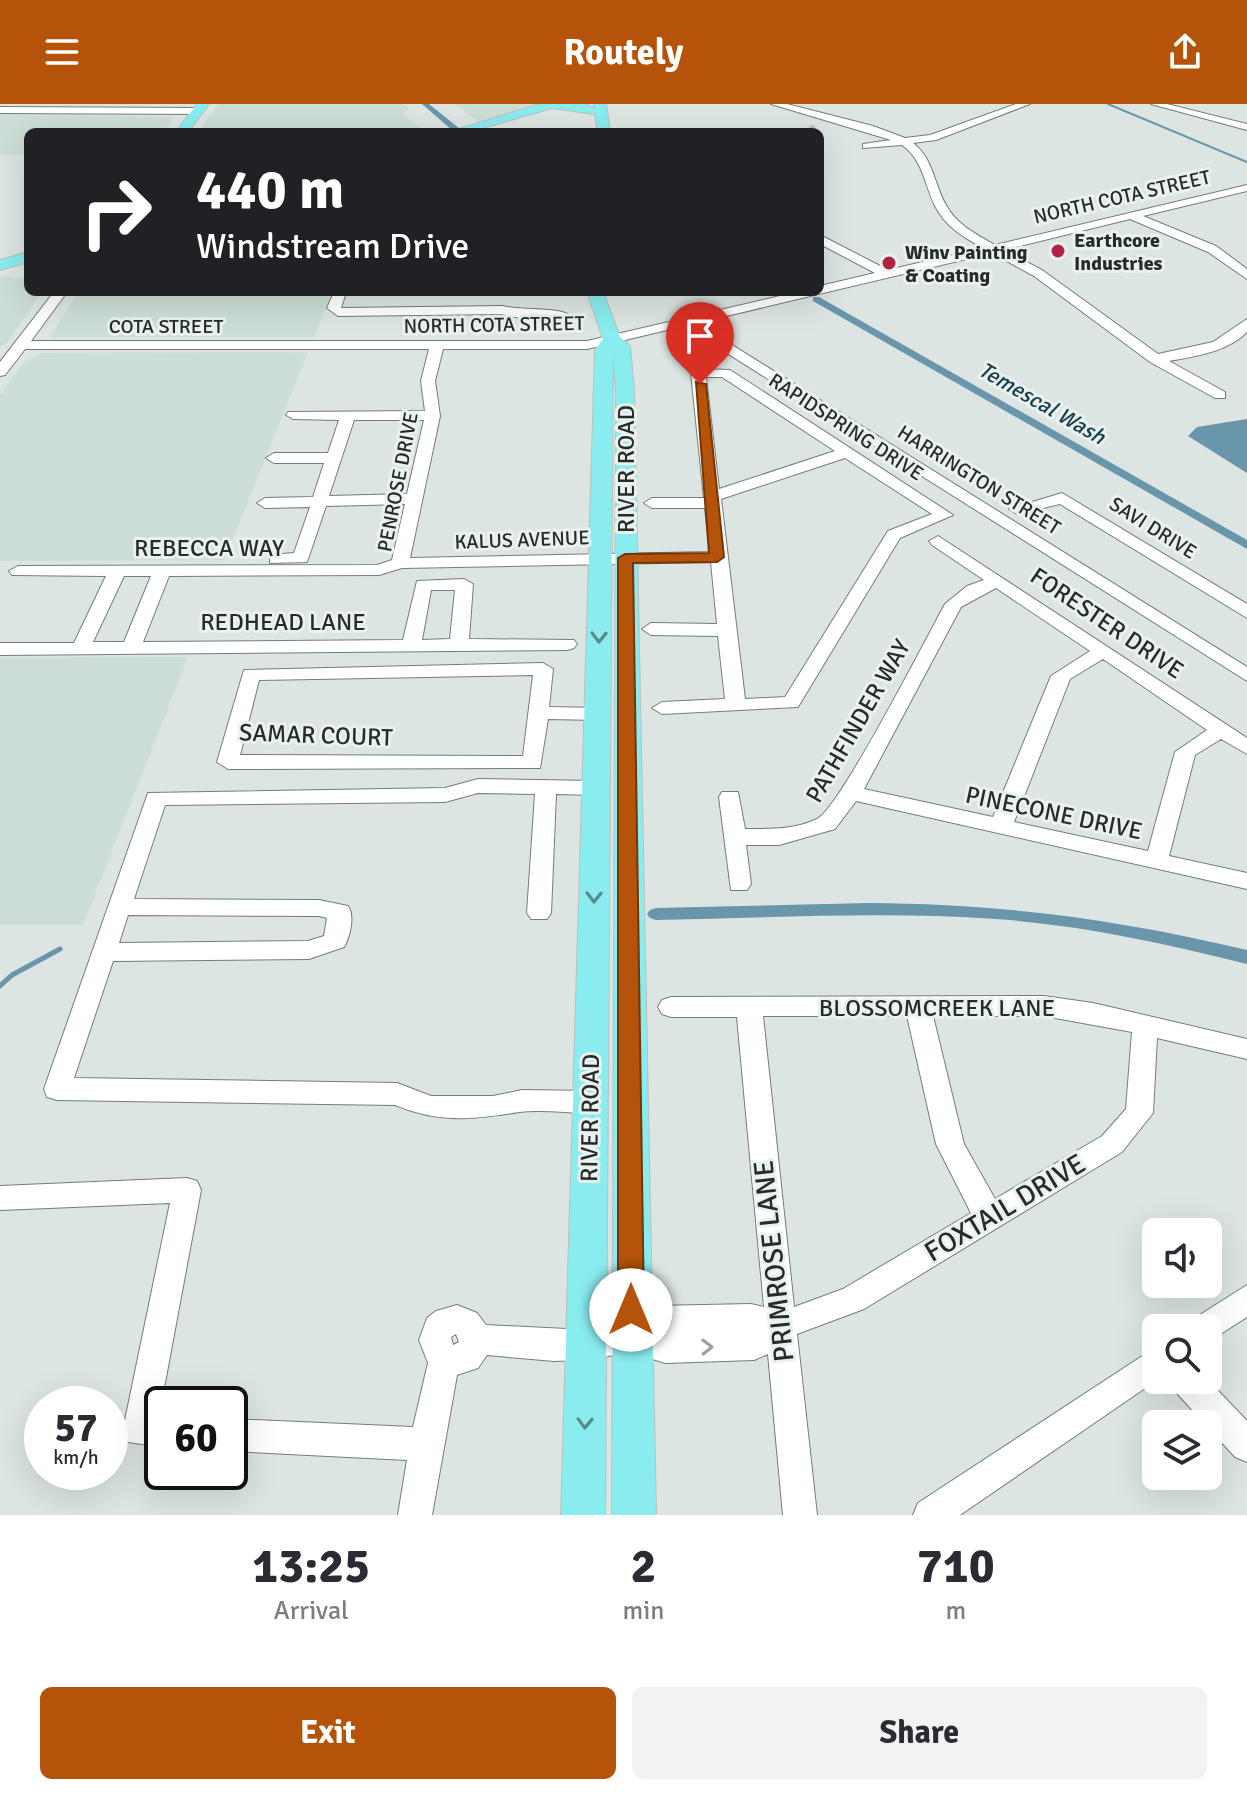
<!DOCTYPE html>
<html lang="en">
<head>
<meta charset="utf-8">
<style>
	:root { --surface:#fff; --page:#f2f2f3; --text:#2b2b33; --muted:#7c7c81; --accent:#b45309 }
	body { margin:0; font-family:Signika,sans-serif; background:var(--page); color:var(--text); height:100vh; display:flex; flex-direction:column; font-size:30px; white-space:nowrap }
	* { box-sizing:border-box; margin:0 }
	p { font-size:26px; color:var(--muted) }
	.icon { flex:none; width:44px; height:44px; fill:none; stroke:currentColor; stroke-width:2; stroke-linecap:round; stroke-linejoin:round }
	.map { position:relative; height:1411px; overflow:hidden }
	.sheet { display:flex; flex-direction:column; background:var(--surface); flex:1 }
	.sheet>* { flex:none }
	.banner { position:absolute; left:24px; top:24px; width:800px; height:168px; border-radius:12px; box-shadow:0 8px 32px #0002; background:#202124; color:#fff; overflow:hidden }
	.tools { position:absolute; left:1142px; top:1114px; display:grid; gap:16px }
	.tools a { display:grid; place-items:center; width:80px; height:80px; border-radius:12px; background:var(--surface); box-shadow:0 8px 32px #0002; font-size:40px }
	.speed { position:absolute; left:24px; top:1282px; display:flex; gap:16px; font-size:40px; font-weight:700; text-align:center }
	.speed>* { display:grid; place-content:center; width:104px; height:104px; border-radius:50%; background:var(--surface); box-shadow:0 8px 32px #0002; line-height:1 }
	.speed small { font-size:20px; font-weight:400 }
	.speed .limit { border:4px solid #111; border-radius:12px; background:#fff; color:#111 }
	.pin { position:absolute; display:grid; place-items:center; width:68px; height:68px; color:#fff; margin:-82px -34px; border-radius:50% 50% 50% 0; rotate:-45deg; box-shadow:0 0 8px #0007 }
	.pin .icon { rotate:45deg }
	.me { position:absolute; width:88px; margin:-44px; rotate:0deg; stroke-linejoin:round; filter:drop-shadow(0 0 6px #0008) }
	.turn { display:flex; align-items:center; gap:28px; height:168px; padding:0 40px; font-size:36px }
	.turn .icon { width:104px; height:104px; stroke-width:2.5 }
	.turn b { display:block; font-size:56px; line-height:68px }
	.eta { display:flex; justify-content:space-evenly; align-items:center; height:136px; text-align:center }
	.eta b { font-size:48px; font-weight:700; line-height:56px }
	.primary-button { display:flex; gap:16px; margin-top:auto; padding:16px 40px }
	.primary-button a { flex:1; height:92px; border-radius:12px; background:var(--accent); color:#fff; font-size:32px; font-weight:700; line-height:92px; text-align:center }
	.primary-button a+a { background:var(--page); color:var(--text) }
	header { display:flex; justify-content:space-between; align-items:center; height:104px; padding:0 40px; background:var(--accent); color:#fff; font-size:36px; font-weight:700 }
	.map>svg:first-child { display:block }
	.built { fill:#ccded6 }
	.water { fill:#6996aa }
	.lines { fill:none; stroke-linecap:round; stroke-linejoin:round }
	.stream-far1 { stroke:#6996aa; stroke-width:2 }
	.stream { stroke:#6996aa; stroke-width:5 }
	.canal { fill:#6996aa; fill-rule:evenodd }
	.minor-tunnel { stroke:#b8c0bc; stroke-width:11; stroke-dasharray:11 5; stroke-linecap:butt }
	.minor-casing { stroke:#757d79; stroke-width:2 }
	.major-casing { stroke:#bebfbf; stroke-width:2 }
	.minor { fill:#fff; fill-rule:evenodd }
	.major { fill:#89ecee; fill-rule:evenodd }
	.oneway { stroke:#588c8c }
	.oneway2 { stroke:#9ea09f }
	.route { fill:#b45309; stroke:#753606; stroke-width:2 }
	.poi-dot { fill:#b32145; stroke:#e9f2ee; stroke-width:3 }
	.labels { text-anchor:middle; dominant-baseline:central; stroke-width:6; stroke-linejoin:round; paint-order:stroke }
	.far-street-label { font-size:20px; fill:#272b29; stroke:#e9f2ee }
	.far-poi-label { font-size:20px; font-weight:bold; fill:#272b29; stroke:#e9f2ee; text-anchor:start }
	.far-water-label { font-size:22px; font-style:italic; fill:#163e4e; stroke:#e9f2ee }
	.street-label { font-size:24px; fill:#272b29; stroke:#e9f2ee }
	.near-street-label { font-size:28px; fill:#272b29; stroke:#e9f2ee }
</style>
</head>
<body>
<header><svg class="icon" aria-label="menu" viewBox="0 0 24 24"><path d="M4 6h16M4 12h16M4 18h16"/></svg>Routely<svg class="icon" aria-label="share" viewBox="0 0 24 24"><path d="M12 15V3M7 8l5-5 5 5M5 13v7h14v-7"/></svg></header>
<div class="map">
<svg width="1247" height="1411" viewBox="0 0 1247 1411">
	<rect width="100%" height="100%" fill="#dce5e1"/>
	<path class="built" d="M219 0H402L409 6 402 9 425 28H198Z
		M455 0H541L479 18Z
		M0 10 170 13 173 14 164 28H28V51H0Z
		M0 172 28 175V188H42L7 239 0 243Z
		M79 188H331L314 233H50Z
		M285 248 308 249 224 456 0 457V291L24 258 42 249Z
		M188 553 83 821H0V554Z"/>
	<path class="water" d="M1247 315V369L1188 332 1197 323Z"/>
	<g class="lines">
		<path class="stream-far1" d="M1108 0 1247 58"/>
		<path class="stream" d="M0 882 12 871 60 845"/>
		<path class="canal" d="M422 0H429L460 25 453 27Z
			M813 193H819L1247 436V445L813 197Z
			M869 799C1003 800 1117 815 1247 846V860C1164 839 1081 821 996 815 883 807 769 814 656 816L650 814 647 810 650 806 656 804Z"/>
		<path class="minor-tunnel" d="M811 28 816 25"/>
		<defs>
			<path id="minor" d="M771 0H787L873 22 905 34 930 31 1016 0H1030L936 36 913 39C933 54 934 80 946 101 957 121 976 130 995 141L1247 81V87L1143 112 1216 142 1247 165V175L1208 148 1130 115 1004 146 1042 166 1158 250 1213 238 1247 215V228C1227 248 1196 252 1169 257L1225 288V294H1215L1150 258 1034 172 992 149 697 219 1247 563V577L684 222 587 245H443L435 277 440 312 410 454 710 448 705 404H652L644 399 652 394H704L691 269 698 265 730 266 953 411 900 434 798 603 662 610 652 604 662 598 725 595 718 532 651 531 642 525 651 519 717 520 711 458 402 464 379 471 169 472 143 538 403 536 417 477 464 475 473 480 469 535 574 536 577 540 574 544 567 546 0 551V539H74L106 472 12 471 9 467 18 462 377 461 392 456 405 400 326 402 307 458 270 459V451L294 449 310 403 265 404 257 399 265 394 313 393 324 359H274L266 354 274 349H328L339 316 293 315 286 311 288 308 425 307 421 277 429 245H25L5 271 0 272V258L54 188H67L31 237H587L797 188H820V182L875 169 820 140V131L888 166 983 144C963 133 945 122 935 102 924 79 923 56 902 41L863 44V40L891 36ZM706 273H722L835 347 719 385ZM354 316H424L407 390 329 392ZM845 354 932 410 888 427 785 593 745 595 721 395ZM124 472H151L124 538H93ZM431 486H455L450 535 422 536Z
				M1151 0H1167L1247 20V26Z
				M0 3 198 4 203 7 198 10 0 9Z
				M334 188H346L341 204 503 202C521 207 557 203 569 211 553 221 520 215 502 210L338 212 327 204Z
				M1062 389 1247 500V514L1060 400 1017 410 1009 405Z
				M938 432 1247 634V650L1221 635 1195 651 1169 752 1247 769V785L856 697 835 725 779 741H746L751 780 747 786H731L719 693 722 688H738L745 725C768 725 795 726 817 715 839 705 927 533 945 500L967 482 984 476 932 441 929 437ZM996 484 1090 547 1051 572 993 713 864 685 961 503ZM1103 555 1207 626 1175 648 1148 747 1014 718 1070 575Z
				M543 559 553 565 549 603 598 604 608 610 598 616 548 615 540 664 228 665 217 658 244 566ZM533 571 523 652 240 651 259 576Z
				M478 675 596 677 607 684 596 691 556 690 551 809 547 815H531L527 809 535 690 478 689 445 698 165 701 134 795 319 796 348 802C355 812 350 833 344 843L309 855 113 857 74 974 397 979 431 992H493L522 986 590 987 600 990 604 998 600 1006 590 1009C567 1009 542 1005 520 1008 471 1015 442 1020 395 1001L57 996 47 993 44 985 148 689 445 684ZM128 811 319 812 327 814 324 832 308 837 119 839Z
				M1044 892 1093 899 1247 935V955L1157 934 1153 1009 1122 1048 864 1205 797 1230 817 1411H783L768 1250 754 1256 665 1259 631 1248 586 1256 554 1257 487 1251 478 1264 457 1271 432 1411H398L407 1356 230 1347V1315L413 1323 428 1259 419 1236 427 1214 436 1207 457 1201 477 1209 486 1221 586 1226 624 1219 654 1202 751 1200 764 1203 737 913H671L662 910 658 903 662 896 671 893ZM763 912H907L936 1040 971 1109 843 1185 794 1203ZM933 912H1044L1132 928 1126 1005 1102 1032 995 1095 964 1040ZM456 1230 459 1238 453 1241 451 1233Z
				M187 1074 197 1077 201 1086 159 1311 162 1343 128 1338 123 1326 170 1099 0 1106V1082Z
				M1247 1181V1213L1208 1238V1224H1190L1195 1214Z
				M1156 1243 1157 1276 960 1411H913L918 1399Z
				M1170 1276H1208L1247 1317V1358L1235 1353 1175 1287Z"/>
			<path id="major" d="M197 0H209L188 28H176Z
				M540 0H585L595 5 594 0H606L610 28H598L595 10 552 4 469 28H449Z
				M28 148V158L0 166V156Z
				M587 188H603L620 233 630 242 634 287 656 1411H612L616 287 613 249 605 1411H561L595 246 603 235Z"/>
		</defs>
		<use href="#minor" class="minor-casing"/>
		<use href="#major" class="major-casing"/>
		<use href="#minor" class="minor"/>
		<use href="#major" class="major"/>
	</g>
	<defs><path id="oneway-chevron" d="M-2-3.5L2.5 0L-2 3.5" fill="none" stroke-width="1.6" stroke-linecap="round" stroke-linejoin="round" transform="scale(2)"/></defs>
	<g class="oneway">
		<use href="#oneway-chevron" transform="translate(599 533) rotate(91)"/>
		<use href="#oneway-chevron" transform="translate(594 793) rotate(91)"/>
		<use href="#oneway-chevron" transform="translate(585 1319) rotate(91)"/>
	</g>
	<use class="oneway2" href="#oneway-chevron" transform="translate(707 1243) rotate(-1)"/>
	<path class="route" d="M696 278 706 280 724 453 717 458 633 459 644 1206 640 1215 631 1218 622 1215 618 1206V454L625 450 709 449Z"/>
	<g class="poi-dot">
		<circle cx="1058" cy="147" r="8"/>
		<circle cx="889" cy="159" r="8"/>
	</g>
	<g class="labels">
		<g class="far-street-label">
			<text transform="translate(1122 93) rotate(-13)">NORTH COTA STREET</text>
			<text transform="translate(494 221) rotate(-1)">NORTH COTA STREET</text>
			<text x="166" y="222">COTA STREET</text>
			<text transform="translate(846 323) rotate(33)">RAPIDSPRING DRIVE</text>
			<text transform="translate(979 376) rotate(32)">HARRINGTON STREET</text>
			<text transform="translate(398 378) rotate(-79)">PENROSE DRIVE</text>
			<text transform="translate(1153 424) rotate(32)">SAVI DRIVE</text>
			<text transform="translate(522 436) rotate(-2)">KALUS AVENUE</text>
		</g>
		<g class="far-poi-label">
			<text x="1074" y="136">Earthcore<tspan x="1074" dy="23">Industries</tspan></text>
			<text x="905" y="148">Winv Painting<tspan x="905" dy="23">&amp; Coating</tspan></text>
		</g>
		<g class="far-water-label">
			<text transform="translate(1042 299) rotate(30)">Temescal Wash</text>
		</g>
		<g class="street-label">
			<text transform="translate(626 365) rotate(-90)">RIVER ROAD</text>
			<text x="209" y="444">REBECCA WAY</text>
			<text x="283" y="518">REDHEAD LANE</text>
			<text transform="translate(1107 519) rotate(34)">FORESTER DRIVE</text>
			<text transform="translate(858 617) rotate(-60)">PATHFINDER WAY</text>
			<text transform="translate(316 631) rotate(2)">SAMAR COURT</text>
			<text transform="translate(1054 709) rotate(12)">PINECONE DRIVE</text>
			<text x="937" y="904">BLOSSOMCREEK LANE</text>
			<text transform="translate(590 1014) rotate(-89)">RIVER ROAD</text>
		</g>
		<g class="near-street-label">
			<text transform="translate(1005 1104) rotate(-31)">FOXTAIL DRIVE</text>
			<text transform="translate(774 1157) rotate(-96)">PRIMROSE LANE</text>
		</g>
	</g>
</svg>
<div class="tools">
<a><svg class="icon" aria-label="sound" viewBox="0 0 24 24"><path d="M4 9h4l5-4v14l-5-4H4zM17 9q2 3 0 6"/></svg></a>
<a><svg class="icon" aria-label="search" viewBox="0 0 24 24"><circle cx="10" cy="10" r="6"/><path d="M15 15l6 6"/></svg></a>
<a><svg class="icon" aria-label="layers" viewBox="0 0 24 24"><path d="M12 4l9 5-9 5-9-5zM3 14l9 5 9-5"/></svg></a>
</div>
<div class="speed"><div>57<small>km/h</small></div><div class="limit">60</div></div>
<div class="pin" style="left:700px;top:280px;background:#d93025"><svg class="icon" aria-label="arrive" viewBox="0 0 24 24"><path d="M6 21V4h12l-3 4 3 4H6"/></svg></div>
<svg class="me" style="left:631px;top:1206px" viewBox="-20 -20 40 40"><circle r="19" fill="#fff"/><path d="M0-13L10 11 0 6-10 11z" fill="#b45309"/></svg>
<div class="banner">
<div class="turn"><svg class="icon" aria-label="right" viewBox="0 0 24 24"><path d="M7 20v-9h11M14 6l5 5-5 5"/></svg><div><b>440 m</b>Windstream Drive</div></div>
</div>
</div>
<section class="sheet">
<div class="eta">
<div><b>13:25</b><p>Arrival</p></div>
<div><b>2</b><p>min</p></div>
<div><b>710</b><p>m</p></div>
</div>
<div class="primary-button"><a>Exit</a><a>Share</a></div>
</section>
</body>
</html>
